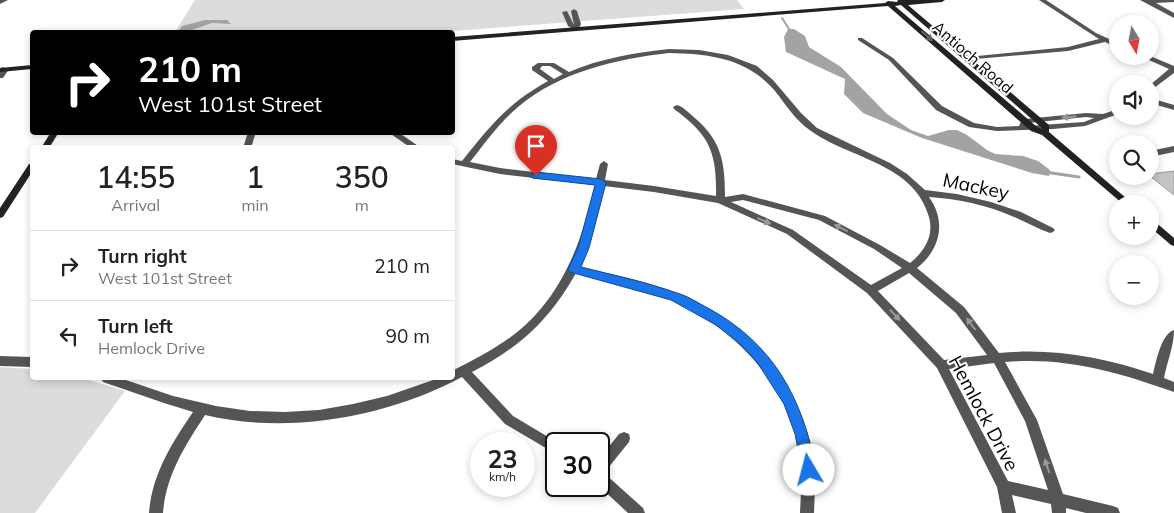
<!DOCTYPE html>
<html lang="en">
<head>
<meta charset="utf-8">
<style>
	:root { --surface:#fff; --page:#f2f2f2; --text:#222; --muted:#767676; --line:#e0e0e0 }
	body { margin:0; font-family:Mulish,sans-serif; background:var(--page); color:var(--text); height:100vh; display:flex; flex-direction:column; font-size:19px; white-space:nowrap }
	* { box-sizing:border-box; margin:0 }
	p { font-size:16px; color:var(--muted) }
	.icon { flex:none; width:28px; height:28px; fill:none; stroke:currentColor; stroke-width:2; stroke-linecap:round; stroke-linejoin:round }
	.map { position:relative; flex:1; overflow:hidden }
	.drawer { position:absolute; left:30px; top:145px; width:425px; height:235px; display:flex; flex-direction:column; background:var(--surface); border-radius:5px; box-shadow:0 2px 8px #0003 }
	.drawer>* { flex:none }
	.guide { position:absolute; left:30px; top:30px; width:425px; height:105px; border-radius:5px; box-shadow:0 2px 8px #0003; background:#000; color:#fff; overflow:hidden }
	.needle { width:32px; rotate:170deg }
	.fabs { position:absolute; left:1109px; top:15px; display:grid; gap:10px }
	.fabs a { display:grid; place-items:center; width:50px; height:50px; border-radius:50%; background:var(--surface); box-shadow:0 2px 8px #0003; font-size:25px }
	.speed { position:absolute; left:470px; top:432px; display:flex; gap:10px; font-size:25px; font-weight:700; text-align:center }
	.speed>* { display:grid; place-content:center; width:65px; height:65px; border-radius:50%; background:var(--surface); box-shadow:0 2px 8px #0003; line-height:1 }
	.speed small { font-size:12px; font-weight:400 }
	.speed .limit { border:2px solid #111; border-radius:8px; background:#fff; color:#111 }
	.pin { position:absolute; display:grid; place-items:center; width:42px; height:42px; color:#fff; margin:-51px -21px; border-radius:50% 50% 50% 0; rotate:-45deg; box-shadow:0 0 5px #0007 }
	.pin .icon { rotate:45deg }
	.me { position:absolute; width:55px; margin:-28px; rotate:352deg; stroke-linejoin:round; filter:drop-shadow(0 0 4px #0008) }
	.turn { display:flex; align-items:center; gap:18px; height:105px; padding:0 25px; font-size:22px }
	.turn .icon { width:65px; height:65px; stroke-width:2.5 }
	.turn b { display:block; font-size:35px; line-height:42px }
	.eta { display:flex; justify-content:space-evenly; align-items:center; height:85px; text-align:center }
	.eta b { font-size:30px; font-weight:600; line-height:35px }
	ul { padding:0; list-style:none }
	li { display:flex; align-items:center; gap:15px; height:70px; padding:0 25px; border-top:1px solid var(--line) }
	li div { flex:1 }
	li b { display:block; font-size:19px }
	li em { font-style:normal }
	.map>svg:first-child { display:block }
	.green { fill:#dcdcdc }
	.water { fill:#a3a3a3 }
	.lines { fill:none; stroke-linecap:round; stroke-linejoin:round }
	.stream-far1 { stroke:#a3a3a3; stroke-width:2 }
	.stream { stroke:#a3a3a3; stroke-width:3 }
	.building { fill:#c4c4c4; stroke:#999 }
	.street { fill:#555; fill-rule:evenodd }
	.secondary { fill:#222; fill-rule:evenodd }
	.oneway { fill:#646464 }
	.oneway2 { fill:#999 }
	.route { fill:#1a73e8; stroke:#114b97 }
	.labels { text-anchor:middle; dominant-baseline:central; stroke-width:4; stroke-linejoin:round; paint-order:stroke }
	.far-street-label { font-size:16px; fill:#000; stroke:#fff }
	.street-label { font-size:19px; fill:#000; stroke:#fff }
</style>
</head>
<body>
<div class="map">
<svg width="1174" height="513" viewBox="0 0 1174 513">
	<rect width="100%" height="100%" fill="#fff"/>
	<path class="green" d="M195 0H737L744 9 439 32H175Z
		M0 367 32 369V378H83L125 391 35 513H0Z"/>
	<path class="water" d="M205 20H227L231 24 212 23 186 32H178L182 26Z
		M788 29H794L805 36 809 47 841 67 887 114 911 130 928 136 949 130H957L967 135 987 150 995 154 1023 156 1038 161 1050 170 1049 176 1032 173 922 138 863 113 844 94 845 79 786 52 784 37Z"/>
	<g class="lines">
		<path class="stream-far1" d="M782 18 791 32"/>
		<path class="stream" d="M1045 172 1079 177"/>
	</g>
	<path class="building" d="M1174 171V195L1150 176V174Z"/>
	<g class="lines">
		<path class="street" d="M0 0H8L0 4Z
			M1039 0H1046L1096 33 1118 43V48L1105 42 1068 51 965 60 964 59 967 57 1068 47 1099 39Z
			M1140 0H1174V2L1156 3 1174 13V18Z
			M574 9 577 11 581 24 578 30 576 31 568 26 562 12 567 11 574 25 571 11Z
			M858 38H862L893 58 942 106 974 123 997 127 1019 126 1022 119H1025L1086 113 1103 114 1118 109V114L1085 126 1053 129 997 131 969 127 936 110 889 60 858 40ZM1086 117 1094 118 1084 122 1027 126 1028 123Z
			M669 49 699 50 728 55 757 66 773 80 801 113 817 128 890 163 907 174 925 190 957 194 991 202 1021 212 1053 228 1055 230 1053 232 1050 233C1038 229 1026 222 1014 217 987 205 959 199 929 197 947 222 940 250 917 268L964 307 999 353C1053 348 1102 357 1153 374 1156 362 1161 334 1174 330 1174 346 1167 362 1164 378L1174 382V392C1117 372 1067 357 1005 362L1037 420 1063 494 1113 506 1118 508 1120 513H1086L1066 508V513H1052L1051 504 1012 495 1016 513H1002L997 487 937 368 867 293 787 234 718 203 654 192 604 186 591 236 579 267C609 274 639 279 667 290 736 315 794 373 811 445 816 468 815 490 814 513H800C801 490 803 468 798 445 783 375 725 320 660 295 633 285 604 280 576 273 549 321 520 347 472 372L513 416 560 444H556V454L505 424 462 377C387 417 289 435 205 415 185 446 166 475 163 513H149C152 474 172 443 193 412L164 403 103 382 101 378H120L173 396 216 406 250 411 285 412 319 410 353 404 387 396 439 378H452V371C473 360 493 350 512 336 561 300 582 242 595 185L500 174 452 164V159L462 161C491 125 507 104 548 81L532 70V67L538 63H554L569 72C601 58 635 53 669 49ZM669 53C710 54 747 58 775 91 786 105 796 121 811 131 850 159 914 163 929 217 934 236 925 251 910 263L880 245 825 216 743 194 725 197C725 163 722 142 696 119 690 114 684 107 677 105L673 107 674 109C710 135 717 153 716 196L654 186 605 180 608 164 604 161 600 164 596 179 500 168 470 162C485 143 499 123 518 107 559 72 616 59 669 53ZM542 66H550L563 74 554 79 540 69ZM743 200 819 220 874 249 902 268 871 285 793 230 731 202ZM909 273 956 313 987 355 944 360 878 291ZM994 363 1025 421 1048 490 1008 481 949 369Z
			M1140 56H1150L1174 66V73L1150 91V85L1169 69Z
			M2 67 9 69 3 78H0V71Z
			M1150 98 1174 105V110L1150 103Z
			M248 132H256L251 148H243Z
			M388 132H398L421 148H411Z
			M1174 146V152L1150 157V151Z
			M0 356 32 357V367L0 366Z
			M624 432 629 434 630 438 629 442 604 473 643 508 645 513H628L599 486V459L619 434Z"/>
		<path class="secondary" d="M898 0H945L942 2 908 5 1049 125V132L1133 204H1123L1042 135 1031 131 888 6 452 41V37L885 3 888 1 897 2ZM901 5 1042 128V129L1037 127 895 6Z
			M32 65V69L0 72V68Z
			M51 132H59L49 148H41Z
			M29 164H32V172L3 217 0 218V208Z
			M1150 219 1153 220 1174 238V246L1171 245 1150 227Z"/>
	</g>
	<defs><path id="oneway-solid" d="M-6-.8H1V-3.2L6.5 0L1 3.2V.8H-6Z" transform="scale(1.25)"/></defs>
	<use class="oneway" href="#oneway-solid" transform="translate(927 36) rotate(41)"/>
	<g class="oneway2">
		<use href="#oneway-solid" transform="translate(1069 117) rotate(174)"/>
		<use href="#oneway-solid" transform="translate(764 221) rotate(24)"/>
		<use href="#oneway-solid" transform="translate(841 228) rotate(-153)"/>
		<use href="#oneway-solid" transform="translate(895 315) rotate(47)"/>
		<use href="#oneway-solid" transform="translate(971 324) rotate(-127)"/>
		<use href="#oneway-solid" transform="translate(1047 466) rotate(-109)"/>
	</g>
	<path class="route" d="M536 172 601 179 606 183 589 248 581 267C613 275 646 282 677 293 688 296 698 303 708 308 774 344 803 399 816 470L814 475 809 477 803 475 795 434 784 404 757 362 739 343 716 325 671 300 570 272 568 269 578 248 595 185 532 178 531 176Z"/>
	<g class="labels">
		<g class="far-street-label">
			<text transform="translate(973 57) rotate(41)">Antioch Road</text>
		</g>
		<g class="street-label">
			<text transform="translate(976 186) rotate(12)">Mackey</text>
			<text transform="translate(984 413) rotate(62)">Hemlock Drive</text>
		</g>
	</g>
</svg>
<div class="fabs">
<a><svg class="needle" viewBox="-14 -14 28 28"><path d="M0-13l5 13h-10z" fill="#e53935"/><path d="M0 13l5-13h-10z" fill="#767676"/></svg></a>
<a><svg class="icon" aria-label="sound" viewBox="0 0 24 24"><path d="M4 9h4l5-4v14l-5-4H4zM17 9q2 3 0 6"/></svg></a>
<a><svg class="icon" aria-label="search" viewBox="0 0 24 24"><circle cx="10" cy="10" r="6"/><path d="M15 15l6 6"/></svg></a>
<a>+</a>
<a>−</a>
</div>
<div class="speed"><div>23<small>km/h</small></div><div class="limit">30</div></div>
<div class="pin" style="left:536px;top:176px;background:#d93025"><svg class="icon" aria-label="arrive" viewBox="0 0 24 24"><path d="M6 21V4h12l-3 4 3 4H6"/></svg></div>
<svg class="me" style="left:809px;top:470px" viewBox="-20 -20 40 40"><circle r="19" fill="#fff"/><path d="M0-13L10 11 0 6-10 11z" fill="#1a73e8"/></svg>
<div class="guide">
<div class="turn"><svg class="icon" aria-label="right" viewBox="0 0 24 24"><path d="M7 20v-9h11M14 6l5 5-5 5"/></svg><div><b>210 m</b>West 101st Street</div></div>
</div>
<section class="drawer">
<div class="eta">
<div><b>14:55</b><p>Arrival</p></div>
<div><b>1</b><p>min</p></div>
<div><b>350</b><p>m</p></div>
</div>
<ul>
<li><svg class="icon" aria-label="right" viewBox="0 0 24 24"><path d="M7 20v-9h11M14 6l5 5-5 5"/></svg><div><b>Turn right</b><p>West 101st Street</p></div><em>210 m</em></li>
<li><svg class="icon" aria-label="left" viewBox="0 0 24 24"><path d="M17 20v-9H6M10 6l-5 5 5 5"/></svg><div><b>Turn left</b><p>Hemlock Drive</p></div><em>90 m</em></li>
</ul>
</section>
</div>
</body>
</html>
